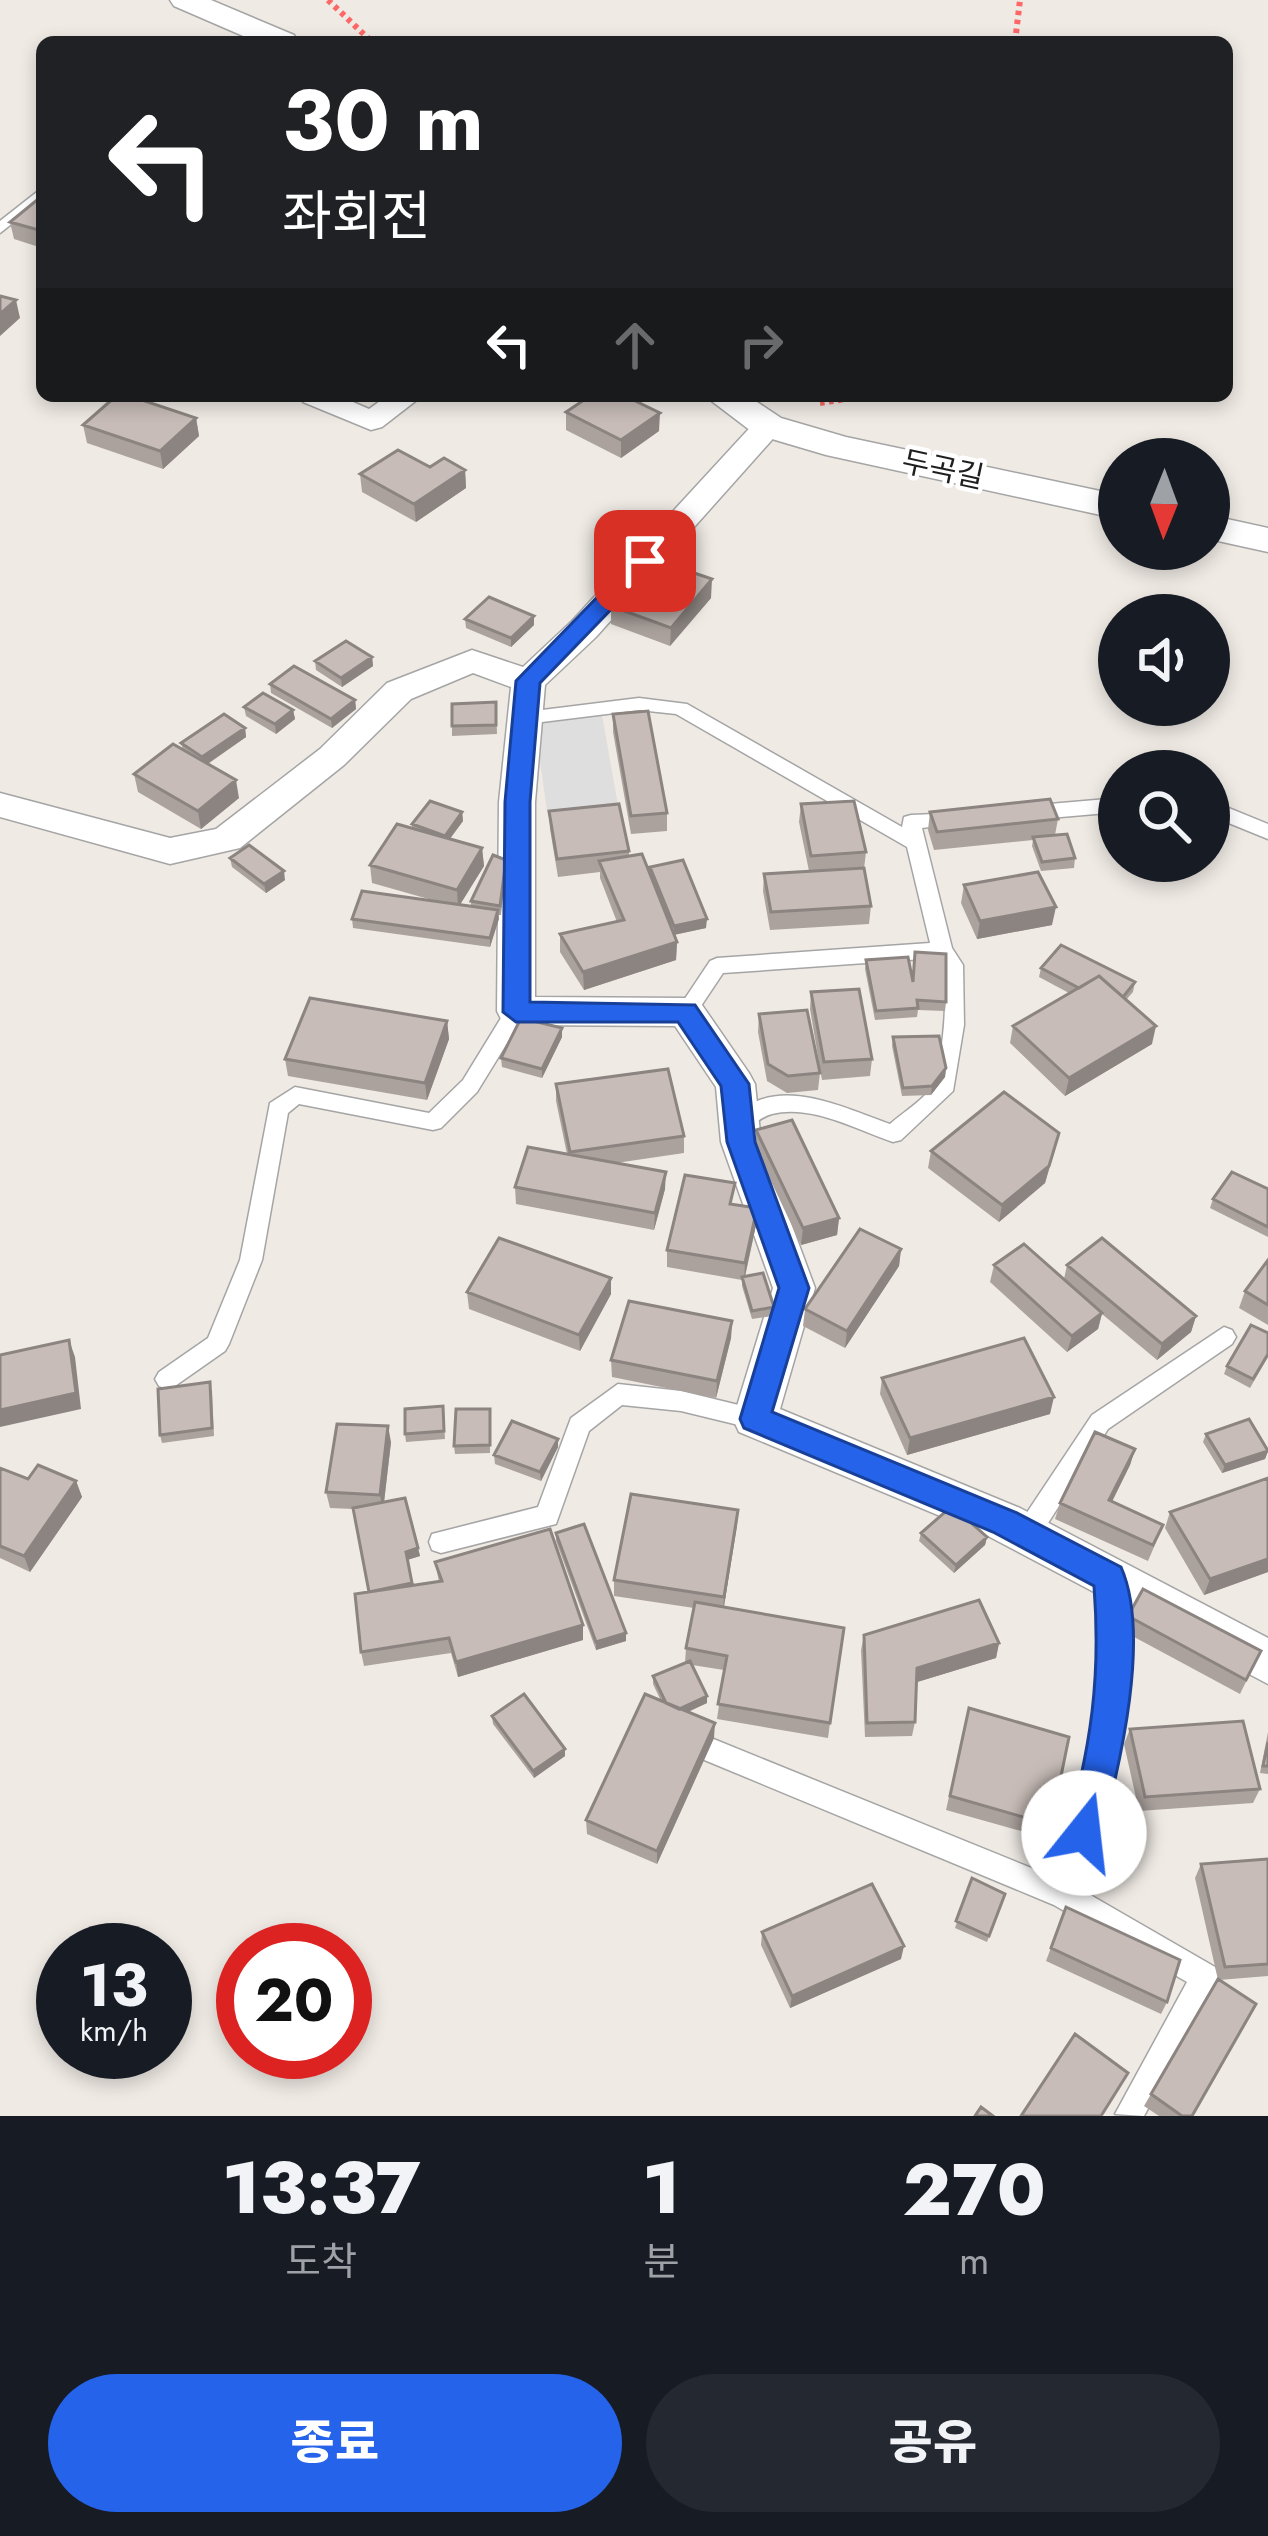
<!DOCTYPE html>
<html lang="ko">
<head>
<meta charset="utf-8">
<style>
	:root { --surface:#171b24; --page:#242831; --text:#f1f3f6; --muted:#9ea1a6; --accent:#2563eb }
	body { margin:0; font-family:Jost,"Noto Sans KR",sans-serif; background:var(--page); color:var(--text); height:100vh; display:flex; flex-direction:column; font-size:45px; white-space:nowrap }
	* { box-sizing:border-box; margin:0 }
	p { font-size:39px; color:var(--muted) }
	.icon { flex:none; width:66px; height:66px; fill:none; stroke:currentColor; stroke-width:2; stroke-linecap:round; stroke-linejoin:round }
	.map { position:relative; height:2116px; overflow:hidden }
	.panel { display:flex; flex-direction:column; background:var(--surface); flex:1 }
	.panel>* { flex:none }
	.banner { position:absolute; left:36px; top:36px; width:1197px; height:366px; border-radius:18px; box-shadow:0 6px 18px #0003; background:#202124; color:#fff; overflow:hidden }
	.needle { width:78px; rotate:181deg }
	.buttons { position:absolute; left:1098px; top:438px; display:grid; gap:24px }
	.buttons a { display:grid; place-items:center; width:132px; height:132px; border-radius:50%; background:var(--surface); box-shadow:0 6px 18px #0003; font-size:60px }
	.speed { position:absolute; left:36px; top:1923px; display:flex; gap:24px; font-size:60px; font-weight:700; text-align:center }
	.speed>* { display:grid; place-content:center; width:156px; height:156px; border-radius:50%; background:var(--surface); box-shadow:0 6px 18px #0003; line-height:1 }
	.speed small { font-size:30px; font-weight:400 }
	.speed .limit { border:18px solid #d22; background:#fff; color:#111 }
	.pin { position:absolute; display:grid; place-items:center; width:102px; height:102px; color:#fff; margin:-51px; border-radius:24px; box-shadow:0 6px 18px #0006 }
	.me { position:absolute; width:132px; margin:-66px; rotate:16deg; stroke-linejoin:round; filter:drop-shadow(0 0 9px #0008) }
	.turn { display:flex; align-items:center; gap:42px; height:252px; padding:0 48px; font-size:54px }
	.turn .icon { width:156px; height:156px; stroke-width:2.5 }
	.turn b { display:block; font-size:84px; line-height:102px }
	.lanes { display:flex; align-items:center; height:114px; padding:0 48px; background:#0003; justify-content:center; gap:60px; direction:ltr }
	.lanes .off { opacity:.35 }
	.eta { display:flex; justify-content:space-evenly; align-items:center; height:204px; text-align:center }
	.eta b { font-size:72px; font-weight:800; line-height:84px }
	.cta { display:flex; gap:24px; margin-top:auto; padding:24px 48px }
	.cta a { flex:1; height:138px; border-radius:72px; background:var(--accent); color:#fff; font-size:48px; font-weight:800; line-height:138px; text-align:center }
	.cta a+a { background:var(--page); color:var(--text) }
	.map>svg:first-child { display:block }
	.parking { fill:#dedede }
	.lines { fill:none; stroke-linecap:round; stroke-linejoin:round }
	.service-casing { stroke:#a5a5a5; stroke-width:3 }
	.minor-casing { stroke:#a5a5a5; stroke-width:3 }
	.tertiary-casing { stroke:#a5a5a5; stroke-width:3 }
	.path { stroke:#fc6868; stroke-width:6; stroke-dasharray:4.5 4.5; stroke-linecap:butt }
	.service { fill:#fff; fill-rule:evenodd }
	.minor { fill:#fff; fill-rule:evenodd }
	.tertiary { fill:#fff; fill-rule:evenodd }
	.wall { fill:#aba29d }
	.shaded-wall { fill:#8b8480 }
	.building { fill:#c7bcb7; stroke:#8b8480; stroke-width:3 }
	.route { fill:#2563eb; stroke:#184099; stroke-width:3 }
	.labels { text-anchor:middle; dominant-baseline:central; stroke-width:9; stroke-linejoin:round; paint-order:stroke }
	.far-street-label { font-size:30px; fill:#1e1e1e; stroke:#fff }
</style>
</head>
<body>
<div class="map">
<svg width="1268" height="2116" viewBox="0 0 1268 2116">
	<rect width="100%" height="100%" fill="#efeae4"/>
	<path class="parking" d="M602 715 619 811 548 817 534 721Z"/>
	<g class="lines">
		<defs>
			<path id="service" d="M42 188V200L0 233V221Z
				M639 698 687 704 902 827 904 817 911 815 960 813 963 818 960 823 922 828 952 948 963 965 964 1025 953 1091 901 1140 893 1142C857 1130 812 1104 772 1114 759 1117 752 1128 740 1133L732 1131 729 1125C767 1069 841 1107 890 1124 902 1113 926 1099 933 1084 943 1060 952 978 937 958L723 973 693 1018H679L676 1012 710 961 717 958 930 943 907 847 676 714 639 710 526 724 517 718 526 712Z
				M1119 798V812L1026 820 1016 813 1026 806Z
				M1209 800 1268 824V839L1209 815Z
				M516 1003 526 1011 523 1017 477 1092 441 1128 433 1130 299 1104 288 1113 262 1260 229 1344 225 1351 175 1386 167 1389 159 1386 155 1379 159 1372 208 1338 240 1260 270 1103 295 1087 429 1113 463 1080 509 1005Z
				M1224 1327 1232 1330 1236 1337 1232 1344 1108 1429 1036 1542 1027 1545 1018 1542 1015 1534 1018 1526 1092 1415Z
				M618 1384 681 1391 755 1409 763 1412 767 1419 763 1426 755 1429 681 1411 622 1405 589 1431 556 1524 441 1553 432 1550 429 1542 432 1534 538 1507 571 1418Z
				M1109 1566 1118 1569 1121 1577C1129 1690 1114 1781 1080 1889L1215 1967 1219 1977 1144 2116 1115 2114 1187 1982 1054 1905 702 1759 698 1750 702 1741 711 1738 1056 1878C1089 1775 1103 1685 1097 1577L1100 1569Z"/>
			<path id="minor" d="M299 396H339L369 409 387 396H422L382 427 371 430 303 402Z
				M768 417 779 420 783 426 779 432 596 637 545 685 535 802V997L686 998 700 1002 749 1073 755 1084 761 1142 815 1288 780 1409 1020 1508 1268 1638V1684L988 1536 739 1432 733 1419 773 1288 721 1142 716 1087 675 1026 516 1025 502 1021 497 1011 499 802 511 687 473 673 411 699 344 765 240 848 170 864 0 817V793L170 838 216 829 320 749 387 683 472 650 523 667 572 621 757 420Z"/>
			<path id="tertiary" d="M170 0H211L294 35 298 42H257L174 6Z
				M705 396H748L781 418 846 437 1119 495V519L826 455 755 434Z
				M1209 515 1268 528V552L1209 539Z"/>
		</defs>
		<use href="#service" class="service-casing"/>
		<use href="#minor" class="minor-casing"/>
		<use href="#tertiary" class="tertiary-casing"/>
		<path class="path" d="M328 0 372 42
			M1015 42 1020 0
			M820 403 866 396"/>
		<use href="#service" class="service"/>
		<use href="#minor" class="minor"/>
		<use href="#tertiary" class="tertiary"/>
	</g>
	<path class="wall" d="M42 196V248L14 239 10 222Z
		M566 412 659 431 621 458 566 430Z
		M196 418 199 436 163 469 87 443 83 425Z
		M430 467 465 470 466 488 416 522 362 492 360 474Z
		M711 598 670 646 611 624V606Z
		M534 616V625L511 647 466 628 465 619Z
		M372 657 373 666 342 687 316 670 315 661Z
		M270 684 355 700 356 709 332 728 271 693Z
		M496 702 497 734 452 736V704Z
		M244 707 293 710 295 719 276 734 246 716Z
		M613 714 667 813V831L631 834 613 732Z
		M245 728 246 737 208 764 239 798 201 829 138 792 134 774 183 750 181 743Z
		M801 804 866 852 864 869 871 906 869 924 770 930 763 891 764 874 809 871 799 822Z
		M549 811 629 851V856L650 874V867L706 928 674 935 677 942 676 960 584 990 560 952V934L617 922 600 878V872L558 877 550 829Z
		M462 812 463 821 450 839 482 848 484 866 460 904 471 906V901L506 869 501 915H499L490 947 353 928 352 919 432 900 372 883 370 865 412 828V824Z
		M930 812 1058 819 1055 835 1075 858 1074 868 1041 871 1032 846 1033 840 934 850 928 830Z
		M230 858 285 880 266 893 232 867Z
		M964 885 1052 925 977 939 961 903Z
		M866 960 912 979 946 1002 945 1011 918 1010 917 1017 875 1020 865 969Z
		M1041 968 1135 982 1133 992 1126 1000 1152 1044 1065 1096 1010 1043 1013 1026 1069 993 1039 977Z
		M811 992 872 1059 870 1076 822 1080 810 1009Z
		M759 1014 820 1073 818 1090 787 1093 767 1081 758 1032Z
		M447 1021 449 1039 427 1100 288 1076 285 1059Z
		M562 1028V1037L542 1078 502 1067 501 1058Z
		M893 1037 946 1068 945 1077 931 1095 902 1096 892 1046Z
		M556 1084 684 1136V1153L616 1163 665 1189 654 1230 516 1204 515 1187 567 1154 556 1101Z
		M756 1130 839 1218 837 1235 801 1245 755 1147Z
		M1055 1150 1045 1183 999 1222 928 1168 931 1151Z
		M1268 1189V1237L1210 1208 1213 1199Z
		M733 1204 757 1208 756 1225 745 1277 774 1307 773 1316 752 1319 742 1286V1280L667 1267V1250Z
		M901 1249 899 1266 845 1348 803 1326 805 1309Z
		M1268 1260V1325L1239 1308 1245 1291Z
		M994 1265 1064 1279 1067 1265 1196 1316 1191 1332 1157 1360 1102 1314 1098 1329 1067 1352 990 1282Z
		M611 1278V1294L580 1351 469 1309 467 1292Z
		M732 1321 731 1338 716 1398 612 1377 611 1360Z
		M1268 1333V1357L1250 1388 1224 1374 1227 1366Z
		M882 1378 1050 1414 907 1455 880 1394Z
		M212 1390 214 1436 162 1443 160 1435Z
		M443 1406 445 1439 406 1442 405 1434Z
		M490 1409V1453L455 1454 454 1446Z
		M1206 1434 1268 1451 1265 1459 1222 1473 1203 1442Z
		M558 1439V1447L541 1481 495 1464 494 1455Z
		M391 1442 384 1502 418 1548 420 1556 407 1560 412 1586 439 1582 435 1562 583 1625V1640L458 1677 451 1653 364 1666 361 1652 369 1592 353 1509 330 1508 326 1492Z
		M1135 1449 1130 1465 1112 1501 1157 1540 1148 1561 1055 1519 1060 1503Z
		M0 1468 28 1479 76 1481 82 1497 30 1572 0 1558Z
		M1268 1478V1572L1204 1595 1165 1528 1170 1512Z
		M738 1510 724 1607 830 1723 828 1738 717 1719 724 1670 692 1665 707 1703 688 1712 714 1738 657 1864 587 1834 586 1820 661 1701 653 1684V1676L685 1663 686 1648 694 1608 614 1596V1580Z
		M556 1533 626 1641 596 1650 556 1541Z
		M921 1533 987 1537 985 1545 954 1573 919 1541Z
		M1128 1616 1261 1651 1240 1694 1123 1631Z
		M864 1635 999 1643 996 1658 917 1682 915 1722 912 1736 865 1737 861 1650Z
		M969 1708 1051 1825 1046 1838 946 1810Z
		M492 1716 565 1756 534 1778 493 1724Z
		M1130 1729 1260 1789 1253 1803 1139 1811 1124 1744Z
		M1268 1732V1774L1260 1773Z
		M1268 1859V1976L1219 1980 1192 2116H1159L1144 2106 1218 1980 1195 1878 1201 1864Z
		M972 1878 1005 1894 987 1942 955 1928Z
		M1066 1907 1167 2002 1161 2014 1046 1961Z
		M762 1932 901 1959 790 2008 761 1945Z"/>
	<path class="shaded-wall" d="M16 300 20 318 0 336V314Z
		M660 413 659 431 621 458V440Z
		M196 418 199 436 163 469 160 451Z
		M465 470 466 488 416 522 414 504Z
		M712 579 711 598 670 646 671 628Z
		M534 616V625L511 647V638Z
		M372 657 373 666 342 687 341 678Z
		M355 700 356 709 332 728 331 719Z
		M293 710 295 719 276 734 275 724Z
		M245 728 246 737 204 766 202 757Z
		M236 780 239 798 201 829 198 811Z
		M462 812 463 821 445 845V836Z
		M482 848 484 866 458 908 457 890Z
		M284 871 285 880 266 893 264 884Z
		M1056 907 1052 925 977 939 980 921Z
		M498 910 499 919 490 947V938Z
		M707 919 706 928 673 935 674 926Z
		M677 942 676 960 584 990 583 972Z
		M447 1021 449 1039 427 1100 425 1083Z
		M1156 1026 1152 1044 1065 1096 1069 1078Z
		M562 1028V1037L542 1078V1069Z
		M946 1068 945 1077 931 1095 932 1086Z
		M1059 1133 1045 1183 999 1222 1002 1205Z
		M666 1172 665 1189 654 1230 655 1213Z
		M757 1208 756 1225 744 1280 745 1263Z
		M839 1218 837 1235 801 1245 803 1228Z
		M901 1249 899 1266 845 1348 847 1331Z
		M611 1278V1294L580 1351 579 1335Z
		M1102 1313 1098 1329 1067 1352 1072 1336Z
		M1196 1316 1191 1332 1157 1360 1162 1344Z
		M732 1321 731 1338 716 1398 717 1381Z
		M69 1340 75 1357 81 1409 0 1427V1410Z
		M1054 1397 1050 1414 907 1455 910 1438Z
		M388 1426 391 1442 383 1511 380 1495Z
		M558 1439V1447L541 1481 540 1472Z
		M1135 1449 1130 1465 1105 1516 1109 1500Z
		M1268 1451 1265 1459 1222 1473 1225 1465Z
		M76 1481 82 1497 30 1572 24 1556Z
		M738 1510 737 1526 723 1612 724 1597Z
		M987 1537 985 1545 954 1573 956 1565Z
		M418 1548 420 1556 407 1560 406 1552Z
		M1268 1559V1572L1204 1595 1210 1579Z
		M583 1625V1640L458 1677 456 1662Z
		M626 1633V1641L596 1650V1642Z
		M999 1643 996 1658 914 1683 917 1668Z
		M707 1696V1703L670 1720V1712Z
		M715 1723 714 1738 657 1864V1851Z
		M565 1749V1756L534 1778 533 1771Z
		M904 1946 901 1959 790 2008 792 1996Z"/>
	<path class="building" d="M42 196V231L10 222Z
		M0 296 16 300 0 314Z
		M116 396H130L196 418 160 451 83 425Z
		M590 396H625L660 413 621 440 566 412Z
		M398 450 430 467 444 458 465 470 414 504 360 474Z
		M653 559 712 579 671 628 611 606Z
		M489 597 534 616 511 638 465 619Z
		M346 641 372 657 341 678 315 661Z
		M294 666 355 700 331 719 270 684Z
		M263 693 293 710 275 724 244 707Z
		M496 702V725L452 726V704Z
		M648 711 667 813 631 816 613 714Z
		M224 714 245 728 202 757 181 743Z
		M173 744 236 780 198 811 134 774Z
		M1050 799 1058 819 937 832 930 812Z
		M430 801 462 812 445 836 412 824Z
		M854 801 866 852 811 856 801 804Z
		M619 804 629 851 557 859 549 811Z
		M397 824 482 848 457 890 370 865Z
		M1067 834 1075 858 1042 862 1033 837Z
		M249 845 284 871 264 884 230 858Z
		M642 854 677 942 583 972 560 934 624 920 599 861Z
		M493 855 506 860 500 906 471 901Z
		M683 860 707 919 674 926 650 867Z
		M864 868 871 906 771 912 764 874Z
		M1038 872 1056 907 980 921 964 885Z
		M362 891 498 910 490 938 352 919Z
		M1061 945 1135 982 1123 997 1099 976 1079 988 1041 968Z
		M915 952 946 954V1002L917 1000 918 1008 876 1011 866 960 908 957 913 982Z
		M1099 976 1156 1026 1069 1078 1013 1026Z
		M859 989 872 1059 824 1062 811 992Z
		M310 998 447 1021 425 1083 285 1059Z
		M807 1010 820 1073 788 1076 768 1064 759 1014Z
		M521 1018 562 1028 542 1069 501 1058Z
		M939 1036 946 1068 932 1086 903 1088 893 1037Z
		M668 1069 684 1136 570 1152 556 1084Z
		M1004 1092 1059 1133 1049 1166 1002 1205 931 1151Z
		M792 1120 839 1218 803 1228 756 1130Z
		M528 1147 666 1172 655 1213 515 1187Z
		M1232 1172 1268 1189V1227L1213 1199Z
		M685 1175 735 1183 730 1204 757 1208 745 1263 667 1250Z
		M860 1229 901 1249 847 1331 805 1309Z
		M499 1238 611 1278 579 1335 467 1292Z
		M1102 1238 1196 1316 1162 1344 1067 1265Z
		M1024 1244 1102 1313 1072 1336 994 1265Z
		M1268 1260V1305L1245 1291Z
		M763 1273 774 1307 752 1311 742 1277Z
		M629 1301 732 1321 717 1381 611 1360Z
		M1251 1325 1268 1333V1354L1253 1379 1227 1366Z
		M1024 1338 1054 1397 910 1438 882 1378Z
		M69 1340 76 1393 0 1410V1355Z
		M210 1382 212 1428 160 1435 158 1389Z
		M443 1406 444 1431 405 1434V1409Z
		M456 1409H490V1445L454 1446Z
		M1249 1419 1268 1451 1225 1465 1206 1434Z
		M512 1421 558 1439 540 1472 494 1455Z
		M337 1424 388 1426 380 1495 326 1492Z
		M1095 1432 1135 1449 1109 1500 1163 1525 1153 1545 1060 1503Z
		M38 1465 76 1481 24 1556 0 1546V1468L28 1479Z
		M1268 1478V1559L1210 1579 1170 1512Z
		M631 1494 738 1510 724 1597 614 1580Z
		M405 1498 418 1548 406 1552 412 1583 369 1592 353 1508Z
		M952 1506 987 1537 956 1565 921 1533Z
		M584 1524 626 1633 596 1642 556 1533Z
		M550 1529 583 1625 456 1662 449 1638 361 1652 355 1594 442 1581 435 1562Z
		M1143 1589 1261 1651 1246 1680 1128 1616Z
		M979 1600 999 1643 917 1668 915 1722 867 1723 864 1635Z
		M695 1602 844 1628 830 1723 718 1704 727 1656 686 1648Z
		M690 1661 707 1696 679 1709 666 1703 653 1676Z
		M524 1694 565 1749 533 1771 492 1716Z
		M645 1694 715 1723 657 1851 586 1820Z
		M969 1708 1069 1737 1051 1825 950 1796Z
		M1243 1721 1260 1789 1145 1797 1130 1729Z
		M1268 1742V1766H1263Z
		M1268 1859V1964L1225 1967 1201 1864Z
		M972 1878 1005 1894 989 1936 956 1921Z
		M872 1884 904 1946 792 1996 762 1932Z
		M1066 1907 1180 1960 1167 2002 1051 1948Z
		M1218 1979 1256 2004 1192 2116H1182L1151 2094Z
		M1075 2034 1128 2073 1101 2116H1021Z
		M981 2107 993 2116H975Z"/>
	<path class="route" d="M645 554 656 561 653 566 540 683 530 802V1002L695 1005 749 1084 755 1142 809 1288 772 1412 1015 1512 1121 1567C1151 1635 1120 1764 1102 1833L1097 1845 1084 1850 1072 1845 1067 1833C1091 1745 1101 1678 1094 1586L993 1532 744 1428 740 1419 779 1288 727 1142 721 1086 678 1022H516L503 1012 505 802 516 681 637 556Z"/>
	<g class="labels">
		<g class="far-street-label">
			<text transform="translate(943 469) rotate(12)">두곡길</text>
		</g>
	</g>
</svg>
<div class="buttons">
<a><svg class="needle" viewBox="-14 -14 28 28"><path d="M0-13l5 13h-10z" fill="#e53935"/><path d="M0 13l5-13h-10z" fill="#9ea1a6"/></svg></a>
<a><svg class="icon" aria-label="sound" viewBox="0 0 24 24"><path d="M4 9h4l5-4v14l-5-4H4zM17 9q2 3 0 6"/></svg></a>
<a><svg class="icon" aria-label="search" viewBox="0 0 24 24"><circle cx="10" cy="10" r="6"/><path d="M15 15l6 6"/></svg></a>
</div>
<div class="speed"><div>13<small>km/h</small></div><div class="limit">20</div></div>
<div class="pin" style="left:645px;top:561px;background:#d93025"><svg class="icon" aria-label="arrive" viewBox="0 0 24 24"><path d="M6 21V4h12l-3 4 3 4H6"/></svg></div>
<svg class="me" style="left:1084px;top:1833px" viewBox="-20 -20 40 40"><circle r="19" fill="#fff"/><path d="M0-13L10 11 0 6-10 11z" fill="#2563eb"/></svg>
<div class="banner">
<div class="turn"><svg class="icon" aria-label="left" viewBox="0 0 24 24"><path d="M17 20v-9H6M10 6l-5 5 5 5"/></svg><div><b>30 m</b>좌회전</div></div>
<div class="lanes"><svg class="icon" aria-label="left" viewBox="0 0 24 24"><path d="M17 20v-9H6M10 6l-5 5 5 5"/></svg><svg class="icon off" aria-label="ahead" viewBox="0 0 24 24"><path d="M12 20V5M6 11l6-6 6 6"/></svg><svg class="icon off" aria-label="right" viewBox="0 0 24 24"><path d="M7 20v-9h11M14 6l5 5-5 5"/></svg></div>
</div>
</div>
<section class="panel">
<div class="eta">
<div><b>13:37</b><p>도착</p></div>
<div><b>1</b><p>분</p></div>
<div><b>270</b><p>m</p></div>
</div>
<div class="cta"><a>종료</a><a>공유</a></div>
</section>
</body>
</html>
